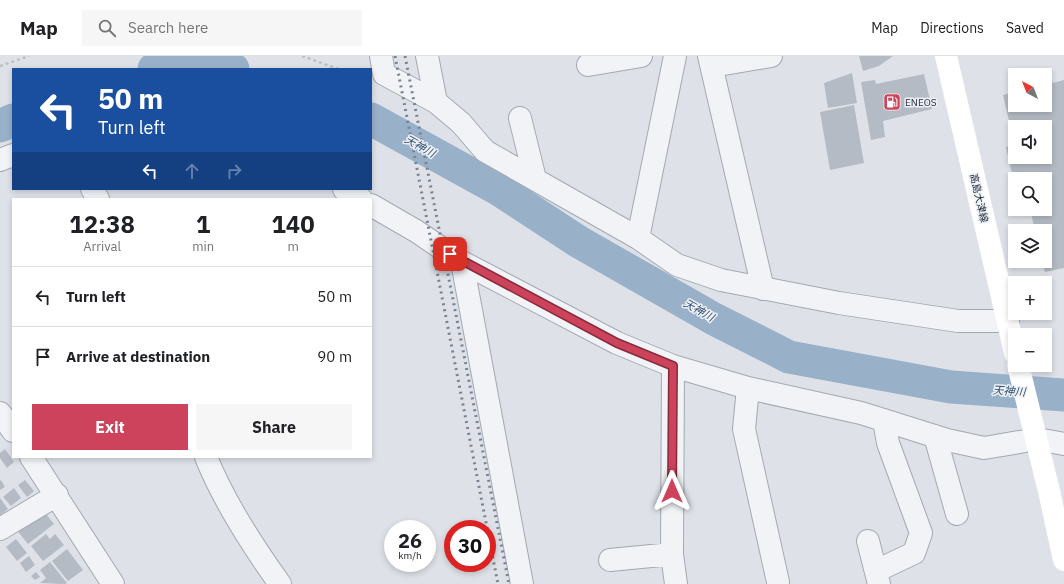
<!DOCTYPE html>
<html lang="en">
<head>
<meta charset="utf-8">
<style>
	:root { --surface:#fff; --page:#f6f6f6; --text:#202124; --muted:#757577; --line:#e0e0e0; --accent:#cd435b }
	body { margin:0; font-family:"IBM Plex Sans","Noto Sans JP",sans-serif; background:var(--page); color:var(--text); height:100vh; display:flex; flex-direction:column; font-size:15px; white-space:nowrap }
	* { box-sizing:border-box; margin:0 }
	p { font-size:13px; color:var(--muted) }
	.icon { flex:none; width:22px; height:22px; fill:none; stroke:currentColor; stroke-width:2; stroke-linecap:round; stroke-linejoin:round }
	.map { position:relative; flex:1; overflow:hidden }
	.drawer { position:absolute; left:12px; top:142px; width:360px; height:260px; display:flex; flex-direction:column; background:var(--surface); border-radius:0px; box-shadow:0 2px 6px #0003 }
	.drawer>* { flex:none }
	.top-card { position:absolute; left:12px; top:12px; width:360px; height:122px; border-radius:0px; box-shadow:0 2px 6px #0003; background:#1a4fa0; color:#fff; overflow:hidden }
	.needle { width:26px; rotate:318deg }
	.buttons { position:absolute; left:1008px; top:12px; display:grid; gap:8px }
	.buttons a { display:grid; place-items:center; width:44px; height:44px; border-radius:0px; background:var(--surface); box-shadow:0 2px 6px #0003; font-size:20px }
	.speed { position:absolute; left:384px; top:464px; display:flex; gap:8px; font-size:20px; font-weight:700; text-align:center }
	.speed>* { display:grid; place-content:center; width:52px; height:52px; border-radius:50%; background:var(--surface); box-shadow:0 2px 6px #0003; line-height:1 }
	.speed small { font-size:10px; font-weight:400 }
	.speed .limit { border:6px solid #d22; background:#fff; color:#111 }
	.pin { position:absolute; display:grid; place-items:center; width:34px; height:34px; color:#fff; margin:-17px; border-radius:8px; box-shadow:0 2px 6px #0006 }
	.me { position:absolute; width:44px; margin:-22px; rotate:0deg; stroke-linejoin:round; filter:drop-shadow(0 0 3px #0008) }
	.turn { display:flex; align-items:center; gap:14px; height:84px; padding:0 20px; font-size:18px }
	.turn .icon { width:52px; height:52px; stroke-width:2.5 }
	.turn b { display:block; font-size:28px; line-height:34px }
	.lanes { display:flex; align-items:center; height:38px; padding:0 20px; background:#0003; justify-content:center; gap:20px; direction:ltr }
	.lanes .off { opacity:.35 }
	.eta { display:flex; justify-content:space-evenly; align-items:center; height:68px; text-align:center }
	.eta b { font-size:24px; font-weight:700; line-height:28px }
	.action { display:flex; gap:8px; margin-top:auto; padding:8px 20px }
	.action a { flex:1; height:46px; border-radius:0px; background:var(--accent); color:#fff; font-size:16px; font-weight:700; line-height:46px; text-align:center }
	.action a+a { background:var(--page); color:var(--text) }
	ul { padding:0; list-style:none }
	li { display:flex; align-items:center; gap:12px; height:60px; padding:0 20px; border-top:1px solid var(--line) }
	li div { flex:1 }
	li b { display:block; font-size:15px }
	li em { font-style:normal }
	header { display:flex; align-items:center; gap:24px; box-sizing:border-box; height:56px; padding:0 20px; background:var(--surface); border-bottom:1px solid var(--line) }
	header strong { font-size:19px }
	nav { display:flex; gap:22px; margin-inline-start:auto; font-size:14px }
	.search { width:280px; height:36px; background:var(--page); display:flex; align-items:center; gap:10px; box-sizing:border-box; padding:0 14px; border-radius:0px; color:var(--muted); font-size:15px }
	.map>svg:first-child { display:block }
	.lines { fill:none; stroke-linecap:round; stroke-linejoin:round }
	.river { stroke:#99b1c8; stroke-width:33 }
	.building { fill:#b5bbc4 }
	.minor-casing { stroke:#a3a9b2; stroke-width:24 }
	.path { stroke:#bcc0c6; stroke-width:2.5; stroke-dasharray:3 3; stroke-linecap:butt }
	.minor { stroke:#f1f3f6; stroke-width:22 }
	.secondary { stroke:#fff; stroke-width:22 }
	.rail { stroke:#788291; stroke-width:3; stroke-dasharray:2 4; stroke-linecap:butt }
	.route-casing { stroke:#852c3b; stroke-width:10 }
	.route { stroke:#cd435b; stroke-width:7 }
	.labels { text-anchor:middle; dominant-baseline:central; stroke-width:3; stroke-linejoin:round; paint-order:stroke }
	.poi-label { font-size:10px; fill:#27303e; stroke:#edf1f5; text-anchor:start }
	.street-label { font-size:10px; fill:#27303e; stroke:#edf1f5 }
	.water-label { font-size:11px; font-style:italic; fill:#325072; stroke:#edf1f5 }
</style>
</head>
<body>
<header>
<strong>Map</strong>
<div class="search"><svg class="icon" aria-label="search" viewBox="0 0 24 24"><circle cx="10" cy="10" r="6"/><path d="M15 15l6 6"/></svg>Search here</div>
<nav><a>Map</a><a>Directions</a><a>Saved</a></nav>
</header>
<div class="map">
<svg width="1064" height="528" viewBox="0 0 1064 528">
	<rect width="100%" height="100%" fill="#dee2e8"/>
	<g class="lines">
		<path class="river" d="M154 13 169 6 196 7 233 13
			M371 63 498 133 579 186 714 263 789 301 951 331 1064 339
			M0 70 13 64"/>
	</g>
	<path class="building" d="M859 0H893L879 10 863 15Z
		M852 17 857 47 828 52 824 27Z
		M924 18 932 53 883 65 885 81 871 84 861 26 875 24 876 28Z
		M1064 24V212L1045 216 1042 205H1045V175H1035L1030 153H1045V123H1015L1014 127 1006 91 1015 89V101H1045V71H1015L1014 86 1003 39 1015 36V49H1045V29Z
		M854 49 864 107 830 114 820 56Z
		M5 393 14 406 7 412 0 402V397Z
		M1 424 5 431 0 434V425Z
		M25 424 34 435 27 441 18 429Z
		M14 432 21 442 11 450 3 441Z
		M0 442 8 453 0 459Z
		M42 453 54 468 28 488 16 473Z
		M46 478 50 483 55 478 64 489 43 505 31 490Z
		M16 483 27 497 17 505 6 491Z
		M67 493 83 514 68 525 52 505Z
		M29 500 35 509 26 516 20 507Z
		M50 506 67 527 65 528 40 527 46 522 40 514Z
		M36 516 40 521 35 524 31 520Z"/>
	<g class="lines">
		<defs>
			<path id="minor" d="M381 0 384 18 436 46
				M427 0 436 46 461 67 485 95 638 182 677 209 721 224 839 247 958 265H1008
				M709 0 763 233
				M588 9 641 0
				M712 10 771 0
				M520 62 535 123
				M0 104 13 99
				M92 133 98 143
				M344 133 361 143
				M371 149 416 175 462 206 617 287 673 310 748 332 861 357 947 384 984 392 1037 383 1064 388
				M638 182 675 0
				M462 206 522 528
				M673 310 672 498 676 528
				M748 332 744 373 778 526
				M0 357 13 375
				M935 380 957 458
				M31 401 113 528
				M206 401C224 446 252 489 280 528
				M0 473 57 439
				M868 485 879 528
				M610 504 672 498
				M876 515 914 497 921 477 888 387 884 364"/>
		</defs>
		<use href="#minor" class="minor-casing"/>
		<path class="path" d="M302 0 338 13
			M0 10 29 0"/>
		<use href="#minor" class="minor"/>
		<path class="secondary" d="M946 0 1015 297
			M1018 309 1049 435 1064 504"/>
		<path class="rail" d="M395 0 498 528
			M405 0 509 528"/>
	</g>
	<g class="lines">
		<defs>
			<path id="route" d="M450 198 617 287 673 310 672 435"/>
		</defs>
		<use href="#route" class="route-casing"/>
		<use href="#route" class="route"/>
	</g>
	<defs>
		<symbol id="fuel-square" viewBox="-11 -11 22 22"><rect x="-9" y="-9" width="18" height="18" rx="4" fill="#cd435b" stroke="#edf1f5"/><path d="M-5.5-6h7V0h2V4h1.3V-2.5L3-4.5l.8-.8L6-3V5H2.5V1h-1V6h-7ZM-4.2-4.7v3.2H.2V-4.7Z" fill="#fff"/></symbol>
	</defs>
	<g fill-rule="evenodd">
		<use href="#fuel-square" x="882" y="36" width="20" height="20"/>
	</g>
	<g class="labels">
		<g class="poi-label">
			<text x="905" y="46">ENEOS</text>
		</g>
		<g class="street-label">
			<text transform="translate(979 142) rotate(77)">高島大津線</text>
		</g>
		<g class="water-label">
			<text transform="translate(420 90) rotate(29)">天神川</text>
			<text transform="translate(699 254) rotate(29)">天神川</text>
			<text transform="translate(1009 335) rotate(4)">天神川</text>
		</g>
	</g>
</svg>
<div class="buttons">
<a><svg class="needle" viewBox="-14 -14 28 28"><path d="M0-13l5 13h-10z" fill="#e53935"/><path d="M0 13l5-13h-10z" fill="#757577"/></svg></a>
<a><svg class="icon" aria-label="sound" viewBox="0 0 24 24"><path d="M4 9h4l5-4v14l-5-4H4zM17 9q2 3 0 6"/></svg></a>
<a><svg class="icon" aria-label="search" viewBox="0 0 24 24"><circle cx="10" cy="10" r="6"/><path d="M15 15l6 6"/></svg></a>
<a><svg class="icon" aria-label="layers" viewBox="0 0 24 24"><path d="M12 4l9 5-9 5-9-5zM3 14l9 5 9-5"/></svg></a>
<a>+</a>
<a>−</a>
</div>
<div class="speed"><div>26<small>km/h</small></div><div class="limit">30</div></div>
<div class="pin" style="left:450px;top:198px;background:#d93025"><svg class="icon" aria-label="arrive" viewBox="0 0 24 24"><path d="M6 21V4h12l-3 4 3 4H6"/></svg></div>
<svg class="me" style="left:672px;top:435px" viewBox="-20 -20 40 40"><path d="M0-17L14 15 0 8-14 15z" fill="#cd435b" stroke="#fff" stroke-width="4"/></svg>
<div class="top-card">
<div class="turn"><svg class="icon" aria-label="left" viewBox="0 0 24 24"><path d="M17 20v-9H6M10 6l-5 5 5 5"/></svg><div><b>50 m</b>Turn left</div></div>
<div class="lanes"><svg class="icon" aria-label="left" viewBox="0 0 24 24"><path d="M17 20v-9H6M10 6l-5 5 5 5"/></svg><svg class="icon off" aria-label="ahead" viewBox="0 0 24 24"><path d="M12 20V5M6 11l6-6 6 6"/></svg><svg class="icon off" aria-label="right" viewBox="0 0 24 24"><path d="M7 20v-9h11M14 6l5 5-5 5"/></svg></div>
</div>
<section class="drawer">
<div class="eta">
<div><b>12:38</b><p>Arrival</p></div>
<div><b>1</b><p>min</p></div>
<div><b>140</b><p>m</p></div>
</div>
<ul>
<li><svg class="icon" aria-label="left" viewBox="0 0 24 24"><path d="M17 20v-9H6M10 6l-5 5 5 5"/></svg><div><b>Turn left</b></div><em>50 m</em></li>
<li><svg class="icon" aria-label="arrive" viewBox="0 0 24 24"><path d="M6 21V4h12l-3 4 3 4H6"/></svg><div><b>Arrive at destination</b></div><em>90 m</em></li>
</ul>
<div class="action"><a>Exit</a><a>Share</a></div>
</section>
</div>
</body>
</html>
